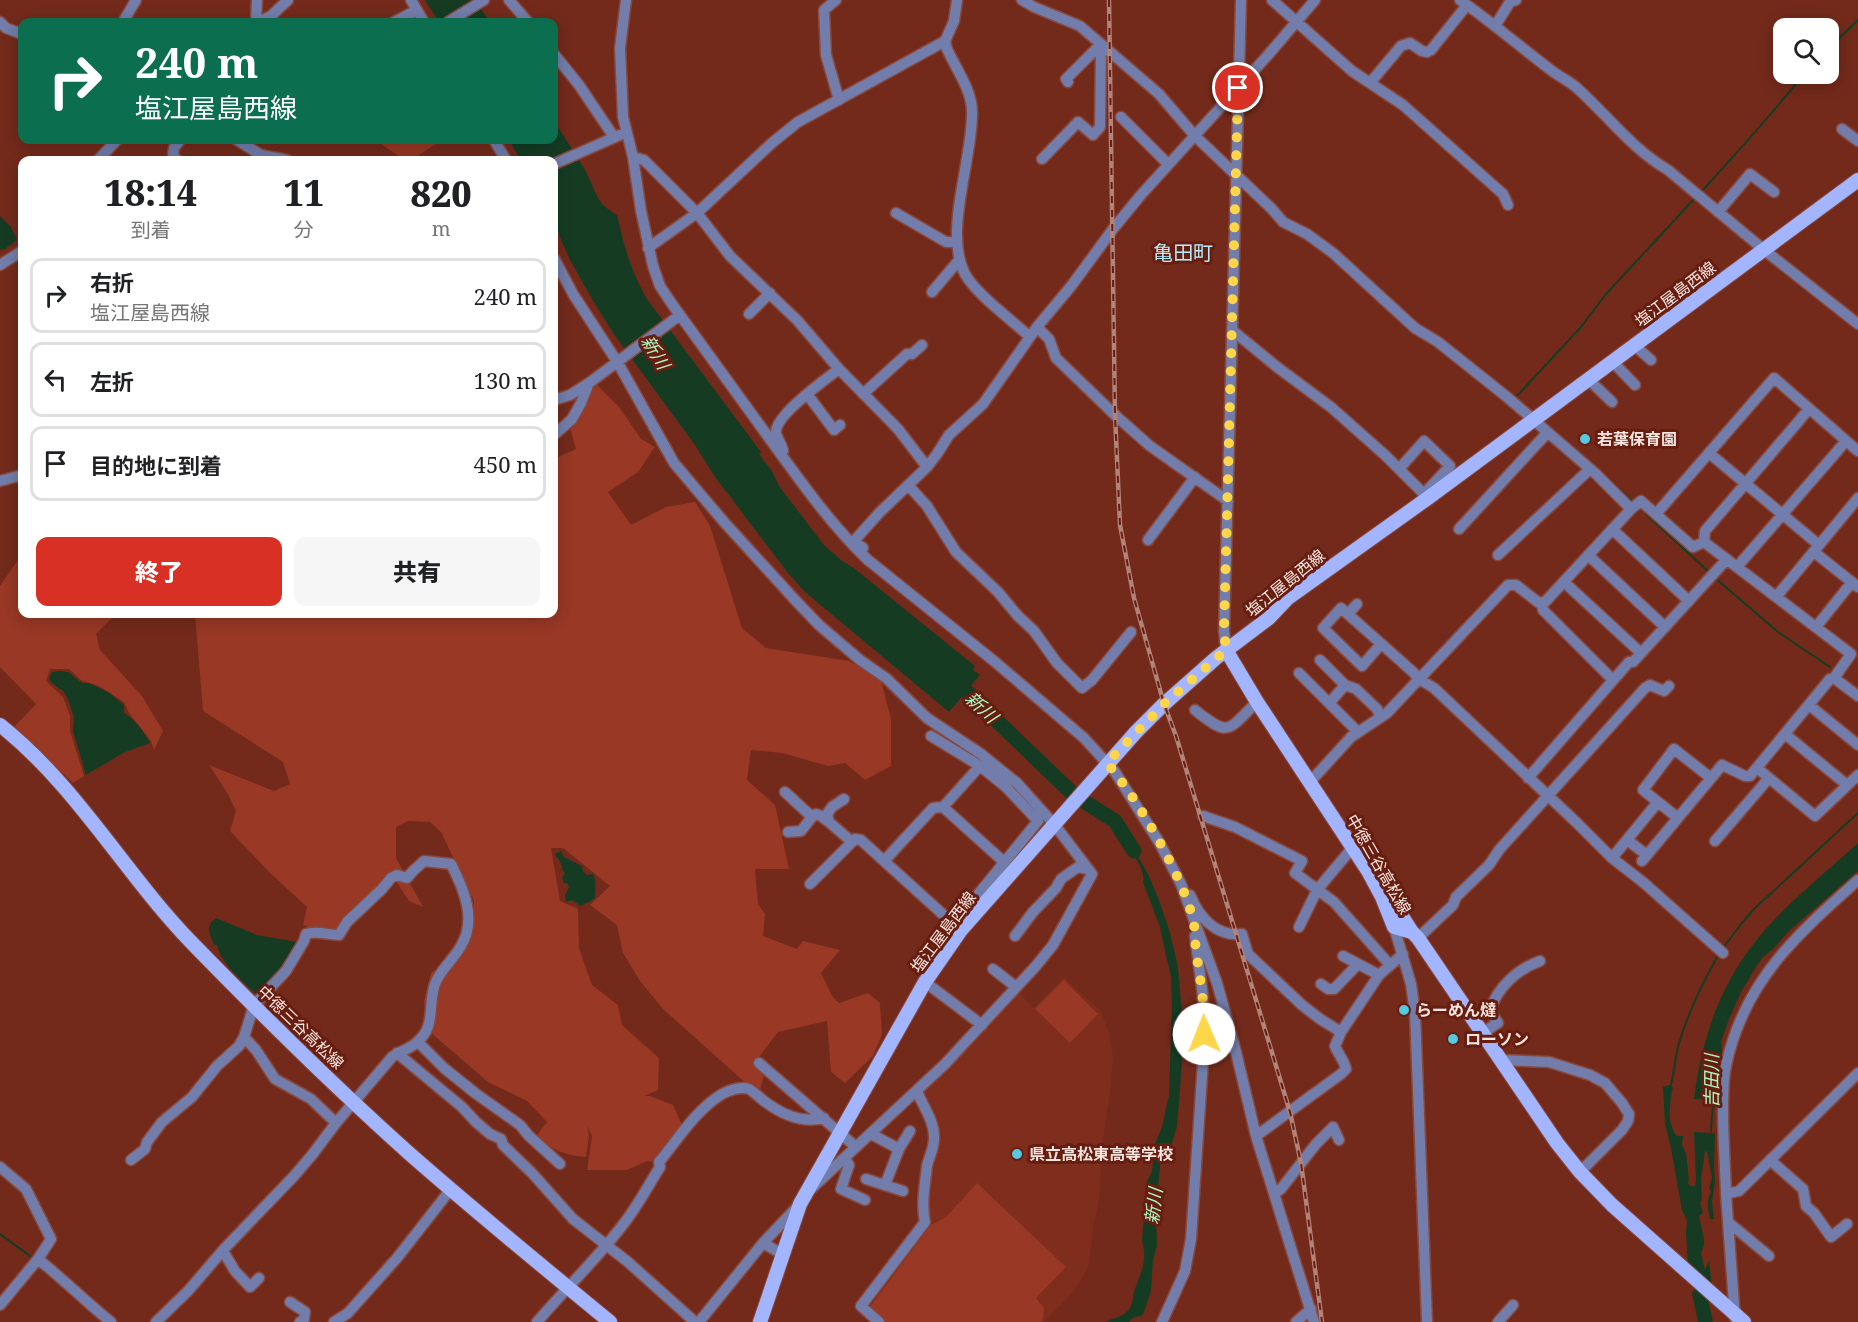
<!DOCTYPE html>
<html lang="ja">
<head>
<meta charset="utf-8">
<style>
	:root { --surface:#fff; --page:#f6f6f6; --text:#202124; --muted:#757577; --line:#e0e0e0; --accent:#d93025 }
	body { margin:0; font-family:"Noto Serif","Noto Sans JP",serif; background:var(--page); color:var(--text); height:100vh; display:flex; flex-direction:column; font-size:22px; white-space:nowrap }
	* { box-sizing:border-box; margin:0 }
	p { font-size:20px; color:var(--muted) }
	.icon { flex:none; width:33px; height:33px; fill:none; stroke:currentColor; stroke-width:2; stroke-linecap:round; stroke-linejoin:round }
	.map { position:relative; flex:1; overflow:hidden }
	.side { position:absolute; left:18px; top:156px; width:540px; height:462px; display:flex; flex-direction:column; background:var(--surface); border-radius:12px; box-shadow:0 3px 15px #0003 }
	.side>* { flex:none }
	.guide { position:absolute; left:18px; top:18px; width:540px; height:126px; border-radius:12px; box-shadow:0 3px 15px #0003; background:#0b6e4f; color:#fff; overflow:hidden }
	.fabs { position:absolute; left:1773px; top:18px; display:grid; gap:12px }
	.fabs a { display:grid; place-items:center; width:66px; height:66px; border-radius:12px; background:var(--surface); box-shadow:0 3px 15px #0003; font-size:30px }
	.pin { position:absolute; display:grid; place-items:center; width:51px; height:51px; color:#fff; margin:-26px; border:3px solid #fff; border-radius:50%; box-shadow:0 2px 6px #0007 }
	.me { position:absolute; width:66px; margin:-33px; rotate:359deg; stroke-linejoin:round; filter:drop-shadow(0 0 4px #0008) }
	.turn { display:flex; align-items:center; gap:21px; height:126px; padding:0 18px; font-size:27px }
	.turn .icon { width:78px; height:78px; stroke-width:2.5 }
	.turn b { display:block; font-size:42px; line-height:51px }
	.eta { display:flex; justify-content:space-evenly; align-items:center; height:102px; text-align:center }
	.eta b { font-size:36px; font-weight:800; line-height:42px }
	.button { display:flex; gap:12px; margin-top:auto; padding:12px 18px }
	.button a { flex:1; height:69px; border-radius:12px; background:var(--accent); color:#fff; font-size:24px; font-weight:800; line-height:69px; text-align:center }
	.button a+a { background:var(--page); color:var(--text) }
	ul { padding:0; list-style:none }
	li { display:flex; align-items:center; gap:18px; height:75px; margin:0 12px 9px; padding:0 6px; border:3px solid var(--line); border-radius:12px }
	li div { flex:1 }
	li b { display:block; font-size:22px }
	li em { font-style:normal }
	.map>svg:first-child { display:block }
	.built { fill:#7f2d1d }
	.green { fill:#983825 }
	.water { fill:#153c23 }
	.lines { fill:none; stroke-linecap:round; stroke-linejoin:round }
	.stream { stroke:#153c23; stroke-width:2 }
	.river { stroke:#153c23; stroke-width:15 }
	.minor-casing { stroke:#88483b; stroke-width:13 }
	.major-casing { stroke:#88483b; stroke-width:16 }
	.minor { stroke:#727dab; stroke-width:10 }
	.major { stroke:#a2b5fe; stroke-width:14 }
	.rail-casing { stroke:#b28378; stroke-width:4.5 }
	.rail { stroke:#671e10; stroke-width:2; stroke-dasharray:7; stroke-linecap:butt }
	.route { stroke:#ffd54a; stroke-width:10; stroke-dasharray:0 18 }
	.poi-dot { fill:#56c9e0; stroke:#671e10; stroke-width:2 }
	.labels { text-anchor:middle; dominant-baseline:central; stroke-width:6; stroke-linejoin:round; paint-order:stroke }
	.street-label { font-size:16px; fill:#f8e6e1; stroke:#671e10 }
	.poi-label { font-size:16px; font-weight:bold; fill:#f8e6e1; stroke:#671e10; text-anchor:start }
	.water-label { font-size:18px; font-style:italic; fill:#a8f9c0; stroke:#671e10 }
	.quarter-label { font-size:20px; fill:#b5eefb; stroke:#671e10 }
</style>
</head>
<body>
<div class="map">
<svg width="1858" height="1322" viewBox="0 0 1858 1322">
	<rect width="100%" height="100%" fill="#732a1b"/>
	<path class="built" d="M1064 978 1101 1011 1109 1033 1113 1057 1111 1086 1103 1139 1099 1201 1094 1222 1089 1263 1083 1277 1074 1291 1044 1322H882L864 1306 926 1215 936 1139 922 1094 1018 992 1034 1008Z"/>
	<path class="green" d="M376 140H434L437 143 412 160H404Z
		M597 385 619 407 641 439 655 447 638 472 608 492 631 525 666 507 695 502 710 526 742 628 766 648 849 661 881 680 891 719V766L865 780 845 763 828 766 782 753 751 750 747 780 775 805 789 869H755L758 904 765 914 763 936 797 949 803 941 840 950 821 973 832 996 839 1003 868 993 880 1003 882 1035 873 1056 845 1083 831 1072 827 1021 778 1032 756 1061 764 1075 759 1095 663 1009 640 981 623 953 617 925 590 905 610 886 563 848H551L560 901 578 909 579 948 592 985 618 1005 622 1025 659 1058 658 1090 644 1096H650L673 1105 683 1127 656 1162 647 1161 627 1170H587L592 1136 587 1126 589 1136 586 1157C567 1156 551 1149 535 1138L547 1122 527 1101 488 1082 429 1031 424 1001 431 973 451 959 472 930 474 901 441 832 430 822 408 821 396 827V858L423 907 409 901 394 878 330 934 303 925 307 907 269 872 230 831 236 811 228 794 209 765 274 791 290 784 283 762 203 711 195 614H554V459L576 449 570 428 585 406 587 393Z
		M22 554V614H116L96 634 100 650 142 696 163 731 154 750 151 741 129 713 124 702 99 686 81 680 69 669H50L46 681 63 697 70 716V731L84 776 73 783 14 727 36 704 0 667V586Z
		M1064 980 1098 1014 1070 1043 1035 1009Z
		M977 1183 1066 1267 1036 1298 1044 1308 1043 1319 1041 1322H886L870 1307 931 1225 946 1217Z"/>
	<path class="water" d="M425 0H475L490 22H439Z
		M554 121C565 139 578 156 587 174 598 195 595 202 617 215 625 248 630 269 647 299L761 452 759 454 772 471 779 486 824 545 841 560 855 569 975 666 973 670 980 675 949 712 805 592 788 573 715 477 695 445 613 333 592 299 569 258 554 223V160H521L509 140H554Z
		M0 216 11 227 17 240 5 249 0 250Z
		M59 671 68 672 82 683H89L108 692 124 705V713C135 719 144 732 150 743L123 753 86 775 73 731 74 717 67 697 63 691 52 683 49 679 52 672Z
		M1119 834 1126 835 1148 874 1159 900 1170 933 1178 967 1184 1038 1177 1127 1171 1146 1162 1156 1160 1166 1157 1199 1159 1211 1156 1219 1157 1246 1153 1260 1151 1291 1143 1315 1133 1318 1129 1322H1106C1112 1318 1118 1318 1124 1314 1134 1308 1132 1297 1135 1289 1141 1272 1148 1260 1142 1242L1146 1184 1152 1171 1155 1144 1162 1127 1169 1095 1172 1006 1171 977 1166 955 1160 927 1143 882C1147 870 1127 845 1119 834Z
		M1858 843V871L1789 931 1773 949 1763 957 1756 967 1741 992 1729 1019 1721 1042 1722 1052 1716 1080 1718 1084 1715 1090 1712 1129V1133L1715 1134 1714 1166 1715 1182 1712 1202 1714 1219H1710C1708 1210 1706 1200 1711 1192L1709 1188 1712 1178 1707 1151 1705 1152 1701 1180 1702 1200 1700 1203 1703 1213 1699 1216 1704 1239V1245L1701 1253 1705 1270 1709 1261 1712 1287 1708 1298 1713 1322H1698L1692 1293 1696 1287 1688 1266 1686 1233 1687 1220 1682 1210 1671 1148 1665 1124 1663 1087 1668 1085 1673 1087C1670 1102 1666 1124 1677 1136H1683L1682 1145 1686 1153 1689 1180 1688 1184 1691 1186H1695L1696 1179 1694 1132 1711 1133 1710 1128 1712 1104 1711 1100 1694 1099C1701 1042 1719 987 1755 942 1783 906 1824 874 1858 843Z
		M561 851 564 857 582 866 583 871 587 875 593 874C597 882 595 889 595 898L589 902 580 906 573 900 566 902 565 896 569 887 567 883H564L562 878 565 873C561 870 563 866 560 862 559 858 556 858 555 854Z
		M216 918 257 935 297 942C285 960 274 980 256 994 242 980 222 965 217 945H214C210 933 204 927 216 918Z"/>
	<g class="lines">
		<path class="stream" d="M1828 49 1858 20
			M1700 193C1736 154 1771 115 1804 74
			M1515 398 1581 327 1606 294 1696 197
			M1523 404 1535 414
			M1542 420 1595 466 1632 501
			M1646 514 1710 573
			M1714 577 1778 632 1830 667
			M1723 948 1742 923 1754 909 1858 813
			M1670 1089C1674 1074 1675 1058 1679 1043 1689 1011 1702 983 1719 954
			M0 1234 34 1259"/>
		<path class="river" d="M952 681 966 691 1074 795 1115 821 1134 851"/>
		<defs>
			<path id="minor" d="M411 0 424 22
				M509 0 528 22
				M626 0 620 48 623 117 633 157 641 211 653 266 660 286 672 304C705 350 739 396 772 442 802 483 831 525 868 560L994 661 1084 738 1115 772 1159 842 1181 884 1217 983 1235 1048 1256 1136 1314 1322
				M836 0 824 10 826 55 839 100
				M957 0 954 21 945 41 947 49C956 69 972 90 972 112 973 159 943 232 965 274 977 295 1012 320 1030 337
				M1022 0 1034 7 1080 26 1159 94 1195 136 1271 208 1283 222 1307 234 1333 253 1415 328 1438 342 1507 397 1596 474 1631 509 1545 602 1539 603 1516 585H1508L1387 713 1351 737 1310 782
				M1272 0 1352 71 1403 105 1503 194 1508 205
				M1460 0C1490 21 1518 45 1547 67 1556 75 1568 80 1577 88 1608 116 1632 149 1668 170L1763 249 1858 324
				M0 22 6 28 22 34
				M123 22 136 0
				M256 22 257 0
				M258 22 271 16 288 0
				M394 22 417 10
				M448 22 484 0
				M1495 26 1510 2 1516 0
				M554 54 579 85 614 137
				M1068 82 1066 79 1101 44
				M1370 83 1401 46 1410 43 1422 51 1427 52 1431 50 1467 5
				M1121 117 1168 164
				M1842 129 1858 141
				M237 140 261 155 287 160
				M494 140 506 160
				M633 157 644 160 697 213 730 256 797 320 839 369 898 429 927 467
				M1042 159 1078 122 1093 135 1100 127 1101 44
				M98 160 117 140
				M177 160 173 155 174 148 180 140
				M554 164 620 135
				M1718 212 1750 174 1774 192
				M896 213 946 242H956
				M648 248 697 213 773 142 798 122 945 41
				M554 258 573 294 618 363 674 463 724 522 796 601 819 625 860 660 886 678 927 718 981 754 1017 783 1054 824 1092 874 1053 945 1035 967 945 1064 812 1188
				M0 265 22 251
				M932 292 959 260
				M749 314 770 293
				M1037 327 1049 339 1056 358 1115 415 1150 446 1228 501
				M1232 330 1277 367 1332 408 1386 456 1428 498
				M1634 345 1651 360
				M1612 361 1635 385
				M1588 379 1612 402
				M807 394 834 430 840 425
				M863 394 907 354H912L922 345
				M554 400 570 395 589 383 680 315
				M554 435 572 419 581 403 589 383
				M783 451C782 444 777 439 776 433 774 416 826 379 839 369
				M1709 453 1819 545
				M1399 469 1424 441 1450 466 1424 494
				M0 481 22 475
				M908 485 927 506 956 552 998 592 1018 616 1034 631 1057 663 1082 688 1092 680 1131 632
				M1631 509 1641 501 1693 547 1704 542 1851 654 1834 678 1858 696
				M1656 514 1774 378 1858 451
				M1459 529 1547 433
				M1612 529 1689 601
				M1148 540 1195 477
				M1704 542 1705 531 1809 409
				M863 548 854 541 880 512 927 467 937 454 949 435 983 404 1037 327 1072 285 1113 229 1140 196 1268 55 1315 0
				M1814 552 1858 587
				M1498 555 1590 469
				M1588 555 1665 627
				M1737 567 1846 441
				M1564 582 1641 653
				M1776 597 1858 498
				M1542 602 1543 610 1613 680
				M1348 614 1357 604
				M1816 627 1852 582
				M1381 644 1362 666 1323 628 1341 608 1413 672 1419 679 1434 688 1577 823 1612 858 1644 883 1723 953
				M1226 650 1224 631 1241 0
				M1320 660 1345 685 1356 689 1377 709 1381 717
				M1299 673 1358 732
				M1332 700 1345 685
				M1809 705 1858 745
				M1195 710C1230 738 1227 731 1257 702
				M1785 734 1847 785
				M931 736 980 766 1006 787 1038 821 954 924
				M1757 768 1815 816 1858 775
				M1528 778 1629 662H1633L1727 559
				M785 792 812 817
				M844 799 832 807 827 814 829 822 851 841
				M943 807 1004 862
				M1203 816 1235 827 1302 861 1295 873 1334 902 1390 965
				M1678 818 1643 790 1674 749 1711 778
				M788 832 801 831 812 817 816 814 821 816 829 822
				M1627 840 1647 855
				M1715 841 1769 778
				M1612 858 1658 802
				M1642 861 1722 765 1745 776H1750L1830 679 1834 678
				M810 884 855 839 861 840 884 861
				M1190 895C1199 917 1216 937 1242 934L1248 954 1302 1005 1320 1019 1341 1032
				M1299 927 1317 890 1353 847
				M1394 927 1411 984 1415 1013 1427 1322
				M958 928 884 861 933 808 943 807 980 766
				M1015 936 1033 912 1056 888 1061 879 1078 867 1087 869
				M1418 938 1453 905 1456 897 1489 865 1499 850 1645 688 1650 685 1664 691 1669 686
				M1343 956 1379 975
				M993 969 1016 987
				M925 982 982 1025
				M1321 984 1328 989H1334L1358 964
				M1482 1033 1498 1023 1490 1011C1497 987 1518 969 1540 961
				M244 1037 256 1050 275 1079 311 1099 336 1123
				M418 1042 444 1068 475 1093 520 1125 529 1136 560 1164
				M1204 1047 1235 1048
				M397 1053 462 1107 476 1122 490 1134 501 1139 503 1145 532 1173 573 1219 628 1262 695 1322
				M1500 1060 1549 1062 1590 1075 1605 1083 1622 1103 1629 1114 1628 1121 1622 1130 1580 1172
				M759 1063 856 1147
				M871 1134 899 1149
				M1256 1136 1341 1074 1346 1069C1344 1060 1338 1054 1335 1046L1341 1032 1379 975 1403 954
				M844 1158 849 1165 841 1189 865 1200
				M131 1160 145 1149 147 1142 162 1122 192 1097 217 1066 239 1046 244 1037 254 1005 286 971 304 941 306 934C317 930 327 935 339 935L347 922 382 889 391 878 397 875 407 878 413 871 424 861 451 864C464 889 477 920 461 946 454 959 440 970 435 984 427 1007 437 1026 416 1043 408 1050 400 1051 392 1057L336 1123 312 1155 294 1176 224 1249 188 1291 156 1322
				M1770 1160 1803 1189 1806 1206 1814 1213 1831 1237 1847 1224
				M0 1167 26 1189 51 1239 38 1259C63 1279 86 1302 111 1322
				M866 1179 903 1191
				M885 1185 899 1149 910 1131
				M1274 1194 1281 1189 1316 1144 1333 1127 1339 1140
				M1726 1194C1725 1156 1721 1118 1724 1080 1725 1067 1729 1052 1733 1040 1756 969 1805 928 1858 880
				M1728 1222 1769 1256
				M763 1243 782 1254
				M223 1251 235 1271 250 1287 259 1278
				M290 1302 305 1312 304 1319 300 1322
				M0 1305 38 1259
				M1735 1318 1726 1194 1739 1191 1858 1073
				M334 1322 348 1313 397 1258 451 1189
				M537 1322C566 1288 598 1258 625 1222 638 1205 648 1186 660 1167L659 1162C679 1138 696 1110 722 1094 729 1090 742 1086 749 1089 754 1092 759 1097 764 1101 781 1114 801 1124 824 1118
				M699 1322 763 1243 798 1206
				M879 1322 861 1306 925 1222C921 1205 925 1183 927 1166 929 1157 934 1148 934 1139 935 1121 923 1107 917 1091
				M1162 1322 1185 1271 1191 1239 1204 1047 1203 997 1195 936
				M1296 1322 1311 1309
				M1498 1322 1513 1305"/>
			<path id="major" d="M1226 650 1257 702 1368 871 1382 897 1394 927 1412 932 1418 938 1557 1143 1580 1172 1612 1205 1744 1322
				M0 725C77 786 125 874 192 943 263 1016 336 1088 411 1155 476 1212 543 1267 610 1322
				M1387 893 1412 932
				M760 1322 800 1204 925 982 961 930 1136 732 1164 704 1216 658 1269 618 1288 598 1428 498 1858 180"/>
		</defs>
		<use href="#minor" class="minor-casing"/>
		<use href="#major" class="major-casing"/>
		<use href="#minor" class="minor"/>
		<use href="#major" class="major"/>
		<defs>
			<path id="rail" d="M1109 0 1115 415 1120 525 1134 598 1164 704 1176 736 1290 1112 1301 1163 1322 1322"/>
		</defs>
		<use href="#rail" class="rail-casing"/>
		<use href="#rail" class="rail"/>
	</g>
	<g class="lines">
		<path class="route" d="M1204 1034C1205 1006 1200 979 1196 951 1195 942 1195 933 1194 924 1186 881 1136 796 1107 763L1164 704 1226 650 1224 631 1238 88"/>
	</g>
	<g class="poi-dot">
		<circle cx="1585" cy="439" r="6"/>
		<circle cx="1404" cy="1010" r="6"/>
		<circle cx="1453" cy="1039" r="6"/>
		<circle cx="1017" cy="1154" r="6"/>
	</g>
	<g class="labels">
		<g class="street-label">
			<text transform="translate(1675 294) rotate(-37)">塩江屋島西線</text>
			<text transform="translate(1285 583) rotate(-39)">塩江屋島西線</text>
			<text transform="translate(1379 864) rotate(60)">中徳三谷高松線</text>
			<text transform="translate(943 932) rotate(-53)">塩江屋島西線</text>
			<text transform="translate(301 1027) rotate(44)">中徳三谷高松線</text>
		</g>
		<g class="poi-label">
			<text x="1597" y="439">若葉保育園</text>
			<text x="1416" y="1010">らーめん燵</text>
			<text x="1465" y="1039">ローソン</text>
			<text x="1029" y="1154">県立高松東高等学校</text>
		</g>
		<g class="water-label">
			<text transform="translate(656 352) rotate(58)">新川</text>
			<text transform="translate(982 707) rotate(43)">新川</text>
			<text transform="translate(1711 1081) rotate(-90)">吉田川</text>
			<text transform="translate(1153 1206) rotate(-83)">新川</text>
		</g>
		<g class="quarter-label">
			<text x="1183" y="252">亀田町</text>
		</g>
	</g>
</svg>
<div class="fabs">
<a><svg class="icon" aria-label="search" viewBox="0 0 24 24"><circle cx="10" cy="10" r="6"/><path d="M15 15l6 6"/></svg></a>
</div>
<div class="pin" style="left:1238px;top:88px;background:#d93025"><svg class="icon" aria-label="arrive" viewBox="0 0 24 24"><path d="M6 21V4h12l-3 4 3 4H6"/></svg></div>
<svg class="me" style="left:1204px;top:1034px" viewBox="-20 -20 40 40"><circle r="19" fill="#fff"/><path d="M0-13L10 11 0 6-10 11z" fill="#ffd54a"/></svg>
<div class="guide">
<div class="turn"><svg class="icon" aria-label="right" viewBox="0 0 24 24"><path d="M7 20v-9h11M14 6l5 5-5 5"/></svg><div><b>240 m</b>塩江屋島西線</div></div>
</div>
<section class="side">
<div class="eta">
<div><b>18:14</b><p>到着</p></div>
<div><b>11</b><p>分</p></div>
<div><b>820</b><p>m</p></div>
</div>
<ul>
<li><svg class="icon" aria-label="right" viewBox="0 0 24 24"><path d="M7 20v-9h11M14 6l5 5-5 5"/></svg><div><b>右折</b><p>塩江屋島西線</p></div><em>240 m</em></li>
<li><svg class="icon" aria-label="left" viewBox="0 0 24 24"><path d="M17 20v-9H6M10 6l-5 5 5 5"/></svg><div><b>左折</b></div><em>130 m</em></li>
<li><svg class="icon" aria-label="arrive" viewBox="0 0 24 24"><path d="M6 21V4h12l-3 4 3 4H6"/></svg><div><b>目的地に到着</b></div><em>450 m</em></li>
</ul>
<div class="button"><a>終了</a><a>共有</a></div>
</section>
</div>
</body>
</html>
